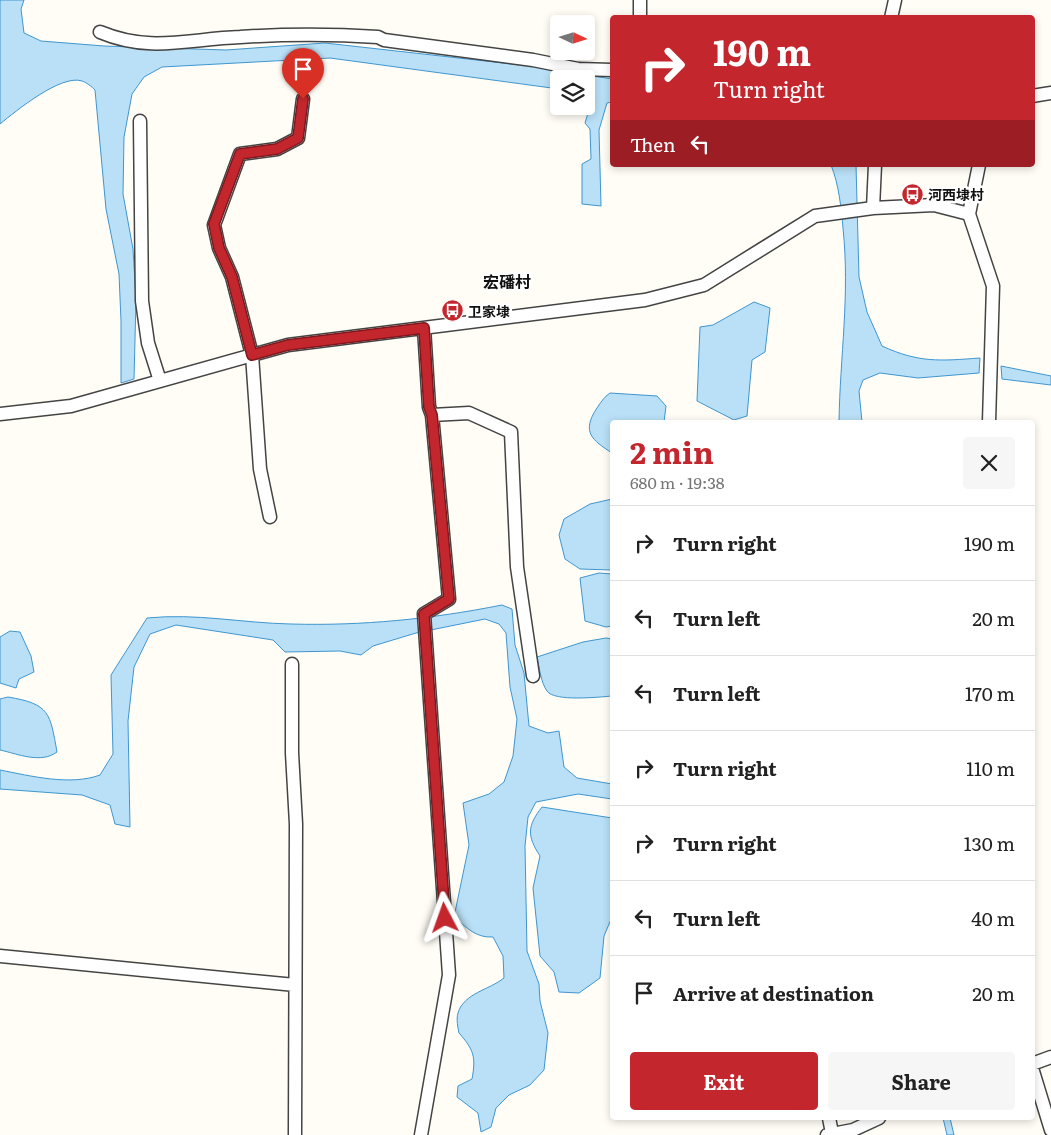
<!DOCTYPE html>
<html lang="en">
<head>
<meta charset="utf-8">
<style>
	:root { --surface:#fff; --page:#f6f6f6; --text:#222; --muted:#767676; --line:#e0e0e0; --accent:#c4262e }
	body { margin:0; font-family:Literata,"Noto Sans SC",serif; background:var(--page); color:var(--text); height:100vh; display:flex; flex-direction:column; font-size:19px; white-space:nowrap }
	* { box-sizing:border-box; margin:0 }
	p { font-size:16px; color:var(--muted) }
	.icon { flex:none; width:28px; height:28px; fill:none; stroke:currentColor; stroke-width:2; stroke-linecap:round; stroke-linejoin:round }
	.map { position:relative; flex:1; overflow:hidden }
	.drawer { position:absolute; left:610px; top:420px; width:425px; height:700px; display:flex; flex-direction:column; background:var(--surface); border-radius:5px; box-shadow:0 2px 8px #0003 }
	.drawer>* { flex:none }
	.guide { position:absolute; left:610px; top:15px; width:425px; height:152px; border-radius:5px; box-shadow:0 2px 8px #0003; background:#c4262e; color:#fff; overflow:hidden }
	.needle { width:32px; rotate:94deg }
	.buttons { position:absolute; left:550px; top:15px; display:grid; gap:10px }
	.buttons a { display:grid; place-items:center; width:45px; height:45px; border-radius:5px; background:var(--surface); box-shadow:0 2px 8px #0003; font-size:25px }
	.pin { position:absolute; display:grid; place-items:center; width:42px; height:42px; color:#fff; margin:-51px -21px; border-radius:50% 50% 50% 0; rotate:-45deg; box-shadow:0 0 5px #0007 }
	.pin .icon { rotate:45deg }
	.me { position:absolute; width:55px; margin:-28px; rotate:356deg; stroke-linejoin:round; filter:drop-shadow(0 0 4px #0008) }
	.turn { display:flex; align-items:center; gap:18px; height:105px; padding:0 20px; font-size:22px }
	.turn .icon { width:65px; height:65px; stroke-width:2.5 }
	.turn b { display:block; font-size:35px; line-height:42px }
	.then { display:flex; align-items:center; height:48px; padding:0 20px; background:#0003; gap:10px; font-size:19px }
	.round { display:grid; place-items:center; flex:none; width:52px; height:52px; border-radius:5px; background:var(--page) }
	.headline { display:flex; align-items:center; justify-content:space-between; height:85px; padding:0 20px }
	h1 { font-size:30px; font-weight:700; line-height:38px; color:var(--accent) }
	.action { display:flex; gap:10px; margin-top:auto; padding:10px 20px }
	.action a { flex:1; height:58px; border-radius:5px; background:var(--accent); color:#fff; font-size:20px; font-weight:700; line-height:58px; text-align:center }
	.action a+a { background:var(--page); color:var(--text) }
	ul { padding:0; list-style:none }
	li { display:flex; align-items:center; gap:15px; height:75px; padding:0 20px; border-top:1px solid var(--line) }
	li div { flex:1 }
	li b { display:block; font-size:19px }
	li em { font-style:normal }
	.map>svg:first-child { display:block }
	.water { fill:#b9e0f7; stroke:#3f96cf }
	.lines { fill:none; stroke-linecap:round; stroke-linejoin:round }
	.minor-casing { stroke:#444; stroke-width:15 }
	.minor { stroke:#fff; stroke-width:12 }
	.route-casing { stroke:#7f191e; stroke-width:12 }
	.route { stroke:#c4262e; stroke-width:9 }
	.labels { text-anchor:middle; dominant-baseline:central; stroke-width:5; stroke-linejoin:round; paint-order:stroke }
	.poi-label { font-size:14px; font-weight:bold; fill:#111; stroke:#fff; text-anchor:start }
	.quarter-label { font-size:16px; font-weight:bold; fill:#111; stroke:#fff }
</style>
</head>
<body>
<div class="map">
<svg width="1051" height="1135" viewBox="0 0 1051 1135">
	<rect width="100%" height="100%" fill="#fffdf5"/>
	<path class="water" d="M0 0H24L21 9 24 33 41 41 104 46 226 50 325 43 530 66 612 79V102L607 103 599 130 601 206 582 204V164L591 159 590 129 585 123 590 106 586 99V79H559V89L330 58 162 67 144 77 132 94 124 137 123 194 133 249 136 299 134 379 121 383V321L119 274 106 209 95 90C92 87 86 82 82 81 61 74 16 111 0 124Z
		M831 165H856L859 277 867 312 882 346C919 363 940 361 980 358L979 373 918 378 880 373 863 380 859 391 862 422H839C840 356 850 296 843 228 841 207 839 185 831 165Z
		M754 302 770 308 765 352 752 360 747 416 734 420 697 401 700 327 713 325Z
		M1001 366 1051 376V385L1002 379Z
		M610 393 657 396 666 406 664 422H612V453C592 440 581 432 597 408 601 402 604 397 610 393Z
		M612 499V570L580 569 565 559 559 535 564 519 590 504Z
		M599 573 612 574V626L606 627 585 621 580 578Z
		M502 605 512 609 515 645 524 673 529 726 548 733 559 731 564 767 577 778 612 784V799L578 794 536 802 528 817 525 846 527 951 539 984 540 1001 548 1033 544 1070 530 1085 509 1095 496 1108 491 1127 481 1132 478 1113 457 1097 458 1086 472 1079C476 1057 474 1050 459 1033 458 1028 456 1019 458 1013 464 993 489 990 504 978L503 956 493 937C476 938 467 928 454 917L469 845 463 803 489 794 504 782 513 756 517 719 510 687 506 633 499 624 485 619 416 633 373 646 361 655 340 651 285 652 273 640 176 625 150 634 134 667 128 721 130 827 115 824 110 805 82 795 0 789V770C31 776 70 786 100 775L113 754 111 675 147 618C197 613 241 623 291 624 362 626 432 619 502 605Z
		M10 631 20 632 31 656 34 672 19 679 16 688 0 683V637Z
		M606 638 612 639V696C600 697 554 702 547 691 541 683 539 666 537 657L583 642Z
		M8 697C50 704 50 713 57 752 41 764 18 754 0 750V699Z
		M542 807 612 818V917L604 936 600 978 579 993 559 992 554 972 540 956 533 888 540 856C527 836 527 826 542 807Z
		M943 1118H950L954 1135H947Z"/>
	<g class="lines">
		<defs>
			<path id="minor" d="M640 0V18
				M891 18 895 0
				M100 32C150 53 188 39 240 37 286 34 332 34 378 37L384 40 533 60 578 69 612 70
				M1032 96 1051 93
				M140 121 142 301 148 343 160 381
				M979 165 969 214 993 286 989 422
				M873 208 875 165
				M0 414 71 406 288 345 645 300 704 285 815 216 873 208 934 205 969 214
				M432 415 469 413 511 432 517 567 533 676
				M270 517 260 469 252 355 232 277 219 248 214 225 240 154 277 149 298 138 303 99
				M292 664V753L296 824 295 1135
				M0 956 295 985
				M1032 1064 1051 1057
				M1032 1068 1051 1130
				M829 1118 832 1133
				M421 1135 449 975 424 614 449 599 432 415 429 407 424 328
				M827 1135 853 1130 879 1118"/>
		</defs>
		<use href="#minor" class="minor-casing"/>
		<use href="#minor" class="minor"/>
	</g>
	<g class="lines">
		<defs>
			<path id="route" d="M303 99 298 138 277 149 240 154 214 224 219 248 232 277 252 355 288 345 424 328 429 407 432 415 449 599 424 614 445 918"/>
		</defs>
		<use href="#route" class="route-casing"/>
		<use href="#route" class="route"/>
	</g>
	<defs>
		<symbol id="bus-disc" viewBox="-11 -11 22 22"><circle r="9.5" fill="#c4262e" stroke="#fff"/><path d="M-5-6H5V4H4V6H2V4H-2V6H-4V4H-5ZM-3.5-4V0h7V-4ZM-3.5 1.2v1.5H-2V1.2ZM2 1.2v1.5H3.5V1.2Z" fill="#fff"/></symbol>
	</defs>
	<g fill-rule="evenodd">
		<use href="#bus-disc" x="900" y="182" width="25" height="25"/>
		<use href="#bus-disc" x="440" y="298" width="25" height="25"/>
	</g>
	<g class="labels">
		<g class="poi-label">
			<text x="928" y="194">河西埭村</text>
			<text x="468" y="311">卫家埭</text>
		</g>
		<g class="quarter-label">
			<text x="507" y="281">宏磻村</text>
		</g>
	</g>
</svg>
<div class="buttons">
<a><svg class="needle" viewBox="-14 -14 28 28"><path d="M0-13l5 13h-10z" fill="#e53935"/><path d="M0 13l5-13h-10z" fill="#767676"/></svg></a>
<a><svg class="icon" aria-label="layers" viewBox="0 0 24 24"><path d="M12 4l9 5-9 5-9-5zM3 14l9 5 9-5"/></svg></a>
</div>
<div class="pin" style="left:303px;top:99px;background:#d93025"><svg class="icon" aria-label="arrive" viewBox="0 0 24 24"><path d="M6 21V4h12l-3 4 3 4H6"/></svg></div>
<svg class="me" style="left:445px;top:918px" viewBox="-20 -20 40 40"><path d="M0-17L14 15 0 8-14 15z" fill="#c4262e" stroke="#fff" stroke-width="4"/></svg>
<div class="guide">
<div class="turn"><svg class="icon" aria-label="right" viewBox="0 0 24 24"><path d="M7 20v-9h11M14 6l5 5-5 5"/></svg><div><b>190 m</b>Turn right</div></div>
<div class="then">Then<svg class="icon" aria-label="left" viewBox="0 0 24 24"><path d="M17 20v-9H6M10 6l-5 5 5 5"/></svg></div>
</div>
<section class="drawer">
<div class="headline"><div><h1>2 min</h1><p>680 m · 19:38</p></div><a class="round"><svg class="icon" aria-label="close" viewBox="0 0 24 24"><path d="M6 6l12 12M18 6L6 18"/></svg></a></div>
<ul>
<li><svg class="icon" aria-label="right" viewBox="0 0 24 24"><path d="M7 20v-9h11M14 6l5 5-5 5"/></svg><div><b>Turn right</b></div><em>190 m</em></li>
<li><svg class="icon" aria-label="left" viewBox="0 0 24 24"><path d="M17 20v-9H6M10 6l-5 5 5 5"/></svg><div><b>Turn left</b></div><em>20 m</em></li>
<li><svg class="icon" aria-label="left" viewBox="0 0 24 24"><path d="M17 20v-9H6M10 6l-5 5 5 5"/></svg><div><b>Turn left</b></div><em>170 m</em></li>
<li><svg class="icon" aria-label="right" viewBox="0 0 24 24"><path d="M7 20v-9h11M14 6l5 5-5 5"/></svg><div><b>Turn right</b></div><em>110 m</em></li>
<li><svg class="icon" aria-label="right" viewBox="0 0 24 24"><path d="M7 20v-9h11M14 6l5 5-5 5"/></svg><div><b>Turn right</b></div><em>130 m</em></li>
<li><svg class="icon" aria-label="left" viewBox="0 0 24 24"><path d="M17 20v-9H6M10 6l-5 5 5 5"/></svg><div><b>Turn left</b></div><em>40 m</em></li>
<li><svg class="icon" aria-label="arrive" viewBox="0 0 24 24"><path d="M6 21V4h12l-3 4 3 4H6"/></svg><div><b>Arrive at destination</b></div><em>20 m</em></li>
</ul>
<div class="action"><a>Exit</a><a>Share</a></div>
</section>
</div>
</body>
</html>
